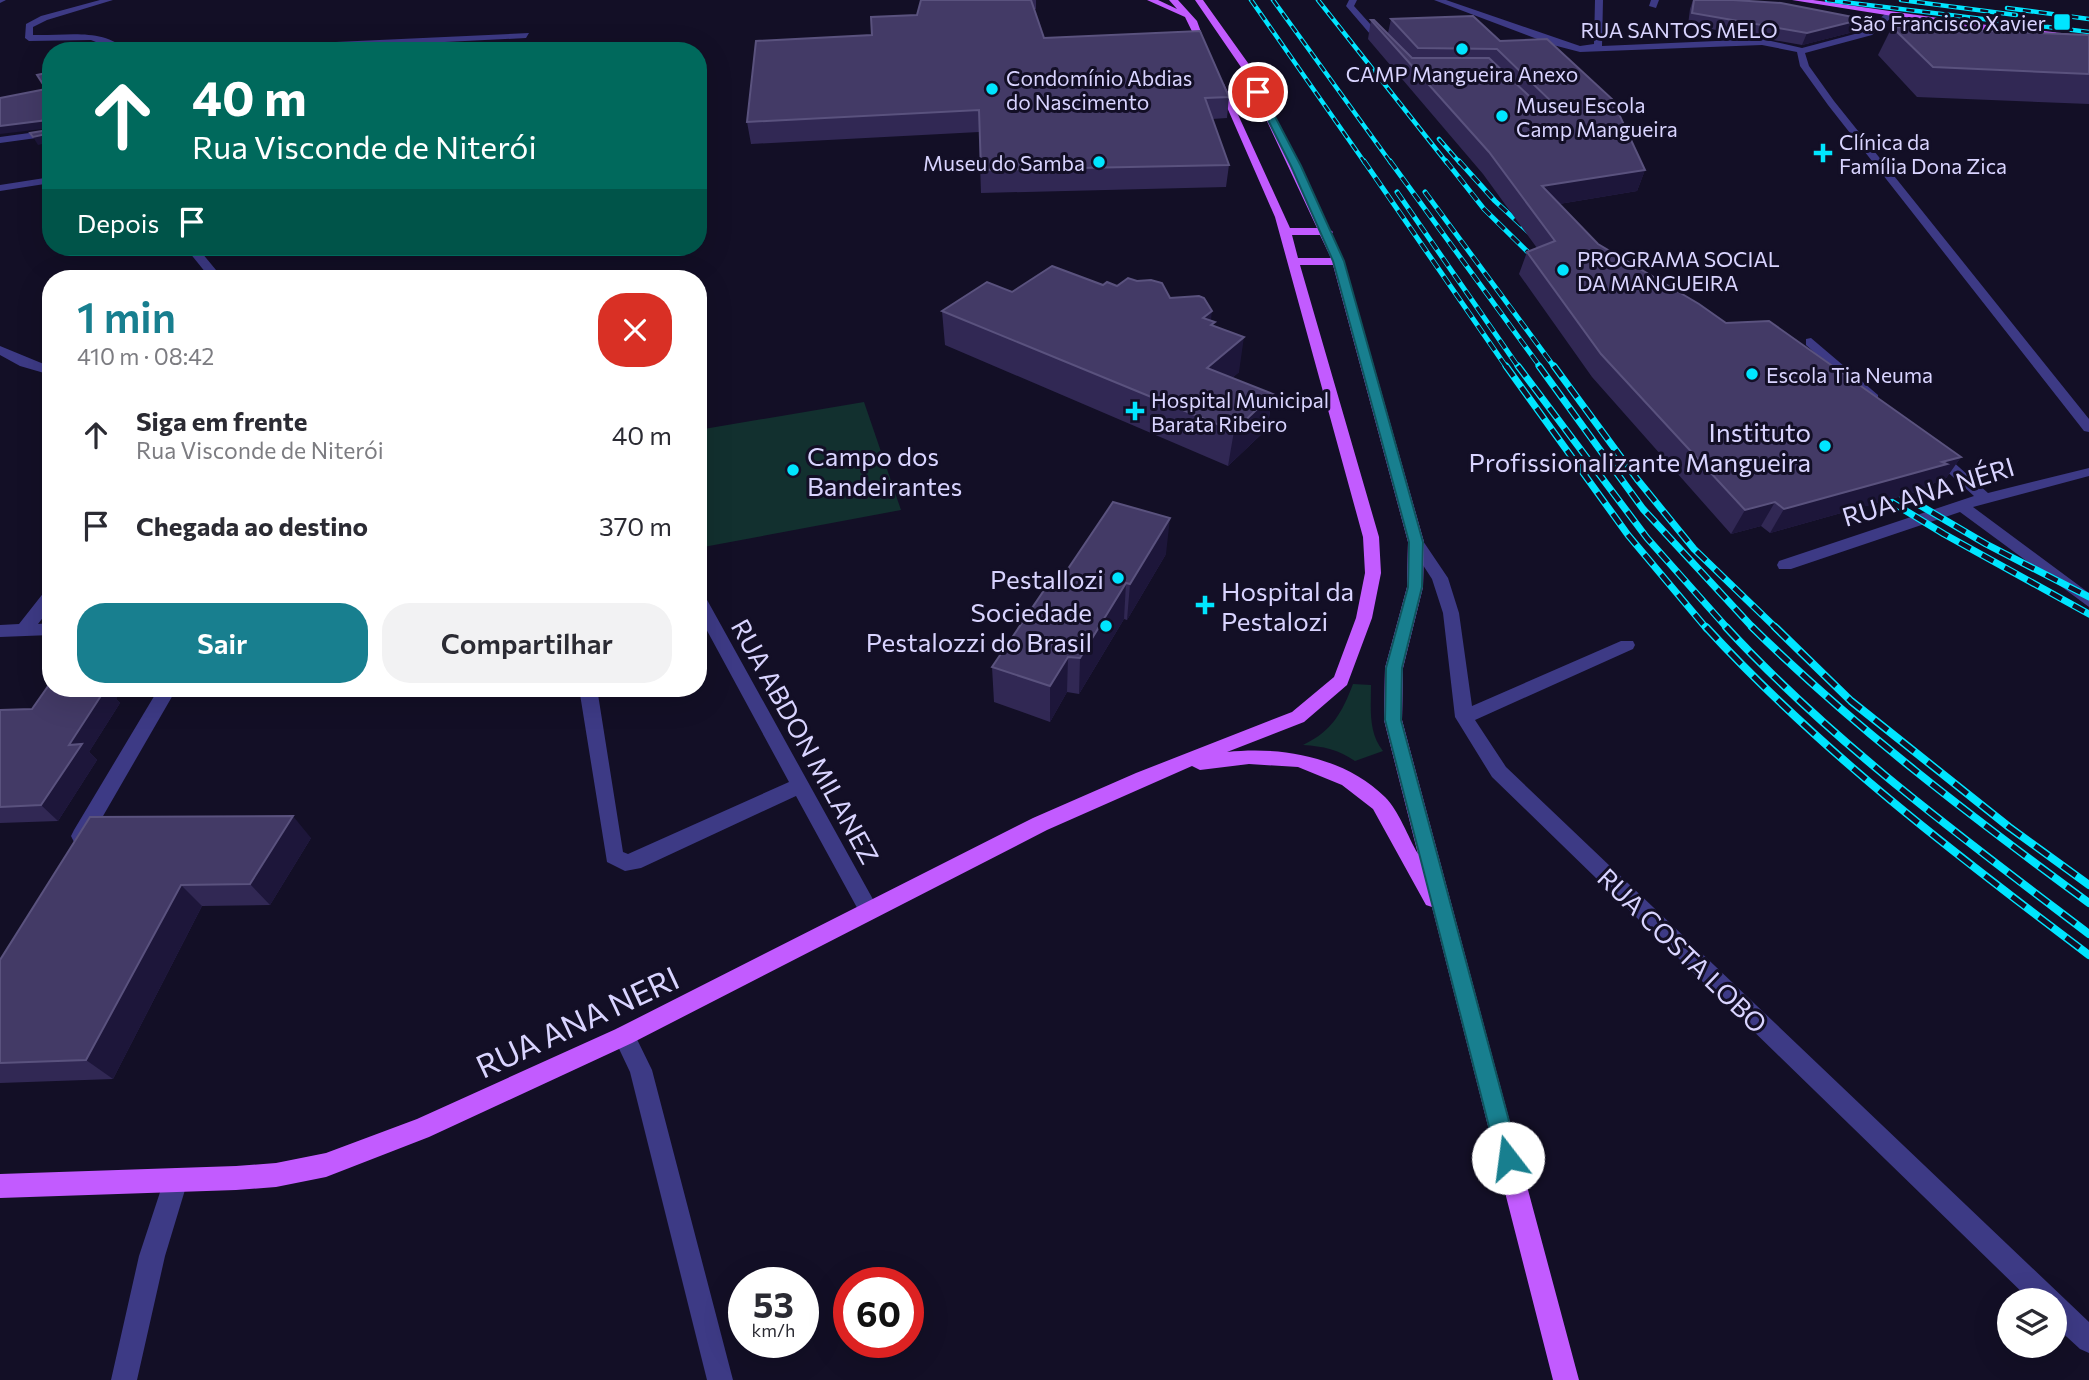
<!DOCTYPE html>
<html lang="pt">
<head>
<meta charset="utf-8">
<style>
	:root { --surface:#fff; --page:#f2f2f3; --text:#2b2b33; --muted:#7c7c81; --accent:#187f8f }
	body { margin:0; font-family:Commissioner,sans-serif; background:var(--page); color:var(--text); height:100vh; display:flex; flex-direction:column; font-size:26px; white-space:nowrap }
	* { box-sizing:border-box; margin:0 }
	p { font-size:23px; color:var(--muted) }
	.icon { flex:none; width:38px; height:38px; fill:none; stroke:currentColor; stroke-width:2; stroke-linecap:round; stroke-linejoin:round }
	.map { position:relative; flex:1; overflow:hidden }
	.side { position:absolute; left:42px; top:270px; width:665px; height:427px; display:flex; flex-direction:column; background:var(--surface); border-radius:28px; box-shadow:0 7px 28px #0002 }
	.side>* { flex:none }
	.top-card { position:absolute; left:42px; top:42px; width:665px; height:214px; border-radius:28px; box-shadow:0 7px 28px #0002; background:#00695c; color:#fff; overflow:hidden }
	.buttons { position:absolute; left:1997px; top:1288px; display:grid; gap:14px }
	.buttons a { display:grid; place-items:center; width:70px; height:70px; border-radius:50%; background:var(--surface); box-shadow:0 7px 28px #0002; font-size:35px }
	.speed { position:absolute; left:728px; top:1267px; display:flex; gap:14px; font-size:35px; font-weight:700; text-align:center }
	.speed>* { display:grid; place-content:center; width:91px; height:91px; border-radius:50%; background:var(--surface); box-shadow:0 7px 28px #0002; line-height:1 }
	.speed small { font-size:18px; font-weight:400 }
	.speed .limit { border:10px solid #d22; background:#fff; color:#111 }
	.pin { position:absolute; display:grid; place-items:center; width:60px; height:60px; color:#fff; margin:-30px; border:4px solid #fff; border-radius:50%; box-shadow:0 2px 7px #0007 }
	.me { position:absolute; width:77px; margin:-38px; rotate:345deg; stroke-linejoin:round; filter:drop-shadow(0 0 5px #0008) }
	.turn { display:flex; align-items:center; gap:24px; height:147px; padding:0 35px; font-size:32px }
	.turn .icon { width:91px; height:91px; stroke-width:2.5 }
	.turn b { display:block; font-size:49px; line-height:60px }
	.then { display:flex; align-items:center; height:66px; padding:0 35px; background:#0003; gap:14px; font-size:26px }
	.round { display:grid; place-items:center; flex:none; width:74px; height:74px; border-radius:28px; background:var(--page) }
	.headline { display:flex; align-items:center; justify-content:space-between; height:119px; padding:0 35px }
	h1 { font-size:42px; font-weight:600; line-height:52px; color:var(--accent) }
	.primary-button { display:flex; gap:14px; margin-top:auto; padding:14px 35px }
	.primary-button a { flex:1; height:80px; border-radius:28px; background:var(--accent); color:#fff; font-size:28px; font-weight:600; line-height:80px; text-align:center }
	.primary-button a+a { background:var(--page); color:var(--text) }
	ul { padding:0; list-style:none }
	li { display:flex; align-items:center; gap:21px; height:91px; padding:0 35px }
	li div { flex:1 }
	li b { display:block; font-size:26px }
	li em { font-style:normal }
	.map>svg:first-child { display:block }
	.green { fill:#12302f }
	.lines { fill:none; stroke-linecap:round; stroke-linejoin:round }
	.minor { fill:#3d3a85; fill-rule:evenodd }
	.major { fill:#c25bff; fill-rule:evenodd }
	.rail-far3-casing { stroke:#00e5ff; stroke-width:4.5 }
	.rail-far2-casing { stroke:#00e5ff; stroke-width:5 }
	.rail-far1-casing { stroke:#00e5ff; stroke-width:7 }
	.rail-casing { stroke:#00e5ff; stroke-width:8 }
	.rail-far3 { stroke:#130f26; stroke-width:2.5; stroke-dasharray:8; stroke-linecap:butt }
	.rail-far2 { stroke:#130f26; stroke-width:3.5; stroke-dasharray:10; stroke-linecap:butt }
	.rail-far1 { stroke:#130f26; stroke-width:4.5; stroke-dasharray:13; stroke-linecap:butt }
	.rail { stroke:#130f26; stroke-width:5; stroke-dasharray:17; stroke-linecap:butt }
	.wall { fill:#312854 }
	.shaded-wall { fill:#1d163a }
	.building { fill:#433a66; stroke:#5a527e; stroke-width:2 }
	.route { fill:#187f8f; stroke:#10535d; stroke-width:2 }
	.poi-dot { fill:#00e5ff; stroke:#130f26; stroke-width:2.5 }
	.labels { text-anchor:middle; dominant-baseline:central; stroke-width:6; stroke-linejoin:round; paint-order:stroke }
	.far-poi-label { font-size:21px; fill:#d9d4ff; stroke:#130f26; text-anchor:start }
	.far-street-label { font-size:21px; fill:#d9d4ff; stroke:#130f26 }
	.poi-label { font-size:26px; fill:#d9d4ff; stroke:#130f26; text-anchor:end }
	.street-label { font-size:26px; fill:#d9d4ff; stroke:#130f26 }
	.near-street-label { font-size:32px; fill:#d9d4ff; stroke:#130f26 }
</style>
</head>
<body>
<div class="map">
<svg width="2089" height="1380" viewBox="0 0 2089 1380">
	<rect width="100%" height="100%" fill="#130f26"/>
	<path class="green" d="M864 402 901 510 698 548V430Z
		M1353 684 1371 685C1371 709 1368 732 1383 751L1355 761C1339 750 1323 746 1303 745 1332 731 1342 713 1353 684Z"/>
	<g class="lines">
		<path class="minor" d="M0 0H6L0 3Z
			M100 0H113L47 20 33 27V35C66 36 102 27 128 51H118L91 40 29 41 25 38 26 24 41 16Z
			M1349 0H1357L1354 6 1388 44V48H1382L1346 6Z
			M1434 0H1446L1580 46 1594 44 1595 0H1603L1602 46 1762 39 1802 48 1866 31 1886 13H1892V17L1872 35 1805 53 1809 66 1834 101 2089 419V432L2084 431 1828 105 1800 66 1797 52 1762 45 1580 52 1553 45Z
			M1651 0H1659L1656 8 1649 6Z
			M529 33 526 38 265 51H203L207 48Z
			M51 130V136L0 143V137Z
			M51 177V183L0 191V185Z
			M185 247H197L216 270 214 273H206Z
			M1811 338 1878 395V401H1868L1806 345V339Z
			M0 346 51 367V375L20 366 0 355Z
			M1936 450 1941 451 1988 493 2089 468V476L1973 507 2089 593V607L1960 512 1791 569H1779L1777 565 1779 561 1974 496 1931 457V451Z
			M1416 537 1421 538 1448 578 1459 613 1472 706 1621 641H1633L1635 645 1633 649 1475 720 1506 767 2089 1322V1353L2080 1349 2054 1325V1300H2030L1492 777 1455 717 1443 613 1432 579 1408 542Z
			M51 589V607L38 624 51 623V635L0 637V625L19 624 45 591Z
			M698 592 706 598 875 903 878 909 875 915 868 918 861 915 796 796 641 868 625 871 607 862 579 688H597L623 852 628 854 789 782 698 614Z
			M159 688H177L88 842 81 844 74 842 71 836 74 830Z
			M624 1026 632 1029 652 1070 733 1380H707L630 1072 613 1036 616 1029Z
			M176 1168 185 1171 188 1180 165 1256 137 1380H111L139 1256 167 1171Z"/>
		<path class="major" d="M1147 0H1158L1177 9 1169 0H1178L1197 21 1209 54 1202 52 1185 17Z
			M1195 0H1203L1253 70 1329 229 1333 232 1331 234 1344 261 1424 542 1423 587 1403 668 1402 720 1579 1380H1553L1432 907 1426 905 1373 809 1342 785 1298 767 1249 764 1200 770 1192 766 1047 830 632 1043 429 1137 326 1177 276 1187 236 1190 0 1198V1174L236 1166 276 1163 326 1153 417 1119 616 1029 1033 818 1136 773 1292 712 1334 677 1356 618 1365 573 1363 537 1275 217 1216 82 1224 84 1290 228H1317L1243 70ZM1292 235H1320L1331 258H1298ZM1300 265H1333L1408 542 1407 587 1385 668 1384 720 1418 854C1408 837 1399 811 1385 797 1344 757 1282 746 1227 752L1304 722 1347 685 1372 618 1381 573 1379 537Z
			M1792 0H1813L1987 25 2089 36V42L1987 31Z"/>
		<defs>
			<path id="rail-far3" d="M1251 0 1365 163
				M1273 0 1391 163
				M1318 0 1447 163
				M1827 0 2089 32
				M1901 0 2016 15
				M2007 8 2089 19
				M1439 139 1460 163"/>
			<path id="rail-far2" d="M1364 161 1507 368
				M1390 161 1541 368
				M1446 161 1484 209 1541 265
				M1459 161 1495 201 1534 237
				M1397 192 1519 368
				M1425 192 1555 368"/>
			<path id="rail-far1" d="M1506 366 1628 535 1707 629
				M1518 366 1647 538 1728 629
				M1539 366 1643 509 1754 629
				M1554 366 1637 479 1694 549 1777 629
				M1887 486 1986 544 2089 597
				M1870 489 1944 534 2089 614"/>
			<path id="rail" d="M1706 627C1820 751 1955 854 2089 955
				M1726 627C1833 743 1964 839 2089 934
				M1752 627C1856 729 1972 817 2089 903
				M1775 627 1851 701 2009 827 2089 885"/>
		</defs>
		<use href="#rail-far3" class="rail-far3-casing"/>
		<use href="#rail-far2" class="rail-far2-casing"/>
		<use href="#rail-far1" class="rail-far1-casing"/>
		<use href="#rail" class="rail-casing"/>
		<use href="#rail-far3" class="rail-far3"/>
		<use href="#rail-far2" class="rail-far2"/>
		<use href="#rail-far1" class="rail-far1"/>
		<use href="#rail" class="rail"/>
	</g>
	<path class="wall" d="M921 0H1036V9H1034L1044 38 1229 97 1227 118 1212 119 1229 165 1226 187 981 193 979 132 751 144 747 122 872 35 917 15Z
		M1693 0H1733L1857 31 1802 45 1688 25 1690 9Z
		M1391 19 1500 41 1645 170 1637 191 1559 204 1598 244 1726 323 1961 457 1944 481 1934 483 1930 488 1770 533 1761 526 1731 534 1592 377 1519 274 1527 252 1537 248 1483 174 1368 39 1371 20 1388 33Z
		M1892 27 2089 35V104L1917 97 1878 55Z
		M1137 281 1170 298 1210 320 1239 372 1232 378 1273 394 1267 429 1228 466 945 345 942 311 1012 292 1103 285 1117 286Z
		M1166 554 1127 620 1124 619 1079 694 1067 692 1050 722 994 702 992 667Z
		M51 688H123L116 699 120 703 89 752 97 760 58 821 0 823V710L32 709Z
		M90 817 311 838 270 905 202 906 113 1079 0 1083V960Z"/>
	<path class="shaded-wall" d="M1863 19 1857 31 1802 45 1807 33Z
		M48 120 51 128 0 134V126Z
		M51 133V142L38 145 33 137Z
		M1645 170 1637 191 1535 208 1542 186Z
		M1212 311 1208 346 1203 318Z
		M1244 337 1239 372 1203 403 1207 368Z
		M1273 394 1267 429 1228 466 1234 431Z
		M1961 457 1944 481 1934 483 1930 488 1770 533 1784 509 1942 462Z
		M1775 502 1761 526 1731 534 1745 510Z
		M1170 518 1166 554 1127 620 1130 584Z
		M1126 583 1124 619 1079 694 1080 658Z
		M1068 657 1067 692 1050 722V686Z
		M99 688H123L116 699 120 703 89 752 97 760 58 821 41 805 69 745Z
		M293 816 311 838 270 905 250 884Z
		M181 885 202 906 113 1079 86 1060Z"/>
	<path class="building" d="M921 0H1031L1044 38 1200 31 1229 97 1205 98 1229 165 981 170 979 110 747 122 756 41 872 35 871 17 917 15Z
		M1694 0H1733L1781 3 1863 19 1807 33 1692 13Z
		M1473 16 1500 41 1547 39 1612 99 1645 170 1542 186 1598 244 1699 304 1726 323 1769 321 1961 457 1942 462 1947 464 1784 509 1775 502 1745 510 1601 354 1527 252 1555 241 1489 152 1371 20H1374L1412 58H1489L1548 114 1557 112 1558 108 1497 49 1418 48 1391 19Z
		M1892 27 2089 35V74L1933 67Z
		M51 72V133L33 137 30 133 48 130V120L0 126V98L46 89 37 75Z
		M1052 266 1103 285 1107 282 1117 286 1128 278 1137 281 1151 280 1162 283 1170 298 1199 296 1204 298 1212 311 1203 318 1215 322 1211 325 1244 337 1207 368 1273 394 1234 431 942 311 987 282 1012 292Z
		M1113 502 1170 518 1130 584 1126 583 1080 658 1068 657 1050 686 992 667 1049 583 1057 585Z
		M51 682V688H106L69 745 82 744 41 805 0 807V710L32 709Z
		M293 816 250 884 181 885 86 1060 0 1063V960L90 817Z"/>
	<path class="route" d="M1258 89 1262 92 1301 166 1344 261 1423 542 1422 587 1402 668 1401 720 1519 1158 1515 1165 1508 1169 1500 1165 1497 1158 1385 720 1386 668 1408 587 1409 542 1333 261 1291 166 1254 92Z"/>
	<g class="poi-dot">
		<rect x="2053" y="13" width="18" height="18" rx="3.5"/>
		<circle cx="1462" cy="49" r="7"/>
		<circle cx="992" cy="89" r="7"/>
		<circle cx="1502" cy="116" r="7"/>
		<path d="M1819.5 142.5h7v7h7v7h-7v7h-7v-7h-7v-7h7z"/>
		<circle cx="1099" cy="162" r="7"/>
		<circle cx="1563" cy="270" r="7"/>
		<circle cx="1752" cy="374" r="7"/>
		<path d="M1131.5 400.5h7v7h7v7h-7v7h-7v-7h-7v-7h7z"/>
		<circle cx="1825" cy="446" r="7"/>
		<circle cx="793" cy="470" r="7"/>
		<circle cx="1118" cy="578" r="7"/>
		<path d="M1201.5 594.5h7v7h7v7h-7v7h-7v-7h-7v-7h7z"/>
		<circle cx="1106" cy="626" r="7"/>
	</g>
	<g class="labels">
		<g class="far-poi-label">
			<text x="2046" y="22" text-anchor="end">São Francisco Xavier</text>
			<text x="1462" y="73" text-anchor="middle">CAMP Mangueira Anexo</text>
			<text x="1006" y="77">Condomínio Abdias<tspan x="1006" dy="24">do Nascimento</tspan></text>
			<text x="1516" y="104">Museu Escola<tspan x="1516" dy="24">Camp Mangueira</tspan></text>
			<text x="1839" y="141">Clínica da<tspan x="1839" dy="24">Família Dona Zica</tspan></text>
			<text x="1085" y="162" text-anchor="end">Museu do Samba</text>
			<text x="1577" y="258">PROGRAMA SOCIAL<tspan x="1577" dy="24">DA MANGUEIRA</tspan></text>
			<text x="1766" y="374">Escola Tia Neuma</text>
			<text x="1151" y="399">Hospital Municipal<tspan x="1151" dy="24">Barata Ribeiro</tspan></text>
		</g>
		<g class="far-street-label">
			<text x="1679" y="29">RUA SANTOS MELO</text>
		</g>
		<g class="poi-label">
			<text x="1811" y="431">Instituto<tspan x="1811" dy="30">Profissionalizante Mangueira</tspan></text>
			<text x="807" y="455" text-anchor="start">Campo dos<tspan x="807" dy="30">Bandeirantes</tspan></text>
			<text x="1104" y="578">Pestallozi</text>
			<text x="1221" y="590" text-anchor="start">Hospital da<tspan x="1221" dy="30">Pestalozi</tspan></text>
			<text x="1092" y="611">Sociedade<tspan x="1092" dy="30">Pestalozzi do Brasil</tspan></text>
		</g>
		<g class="street-label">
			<text transform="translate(1928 491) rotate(-17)">RUA ANA NÉRI</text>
			<text transform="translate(806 741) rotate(61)">RUA ABDON MILANEZ</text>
			<text transform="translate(1683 950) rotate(44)">RUA COSTA LOBO</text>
		</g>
		<g class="near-street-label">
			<text transform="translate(577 1021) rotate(-25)">RUA ANA NERI</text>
		</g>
	</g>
</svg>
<div class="buttons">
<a><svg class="icon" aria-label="layers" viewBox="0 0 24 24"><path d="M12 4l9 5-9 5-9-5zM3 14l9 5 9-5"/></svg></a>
</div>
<div class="speed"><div>53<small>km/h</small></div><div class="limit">60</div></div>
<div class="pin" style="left:1258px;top:92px;background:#d93025"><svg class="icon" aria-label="arrive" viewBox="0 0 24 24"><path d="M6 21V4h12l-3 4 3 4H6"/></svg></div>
<svg class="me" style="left:1508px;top:1158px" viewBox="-20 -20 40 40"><circle r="19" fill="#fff"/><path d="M0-13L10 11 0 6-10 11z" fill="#187f8f"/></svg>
<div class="top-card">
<div class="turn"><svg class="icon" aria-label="ahead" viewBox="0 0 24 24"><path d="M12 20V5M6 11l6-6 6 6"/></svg><div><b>40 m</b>Rua Visconde de Niterói</div></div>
<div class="then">Depois<svg class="icon" aria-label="arrive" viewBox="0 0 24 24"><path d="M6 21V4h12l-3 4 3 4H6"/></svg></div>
</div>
<section class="side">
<div class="headline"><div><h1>1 min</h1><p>410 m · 08:42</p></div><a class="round" style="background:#d93025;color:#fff"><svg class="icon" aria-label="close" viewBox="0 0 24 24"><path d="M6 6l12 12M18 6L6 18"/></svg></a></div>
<ul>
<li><svg class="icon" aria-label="ahead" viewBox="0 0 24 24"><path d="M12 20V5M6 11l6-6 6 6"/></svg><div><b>Siga em frente</b><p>Rua Visconde de Niterói</p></div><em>40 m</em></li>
<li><svg class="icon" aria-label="arrive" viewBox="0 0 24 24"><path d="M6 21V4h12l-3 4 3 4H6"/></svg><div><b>Chegada ao destino</b></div><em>370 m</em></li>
</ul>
<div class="primary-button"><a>Sair</a><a>Compartilhar</a></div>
</section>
</div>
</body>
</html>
